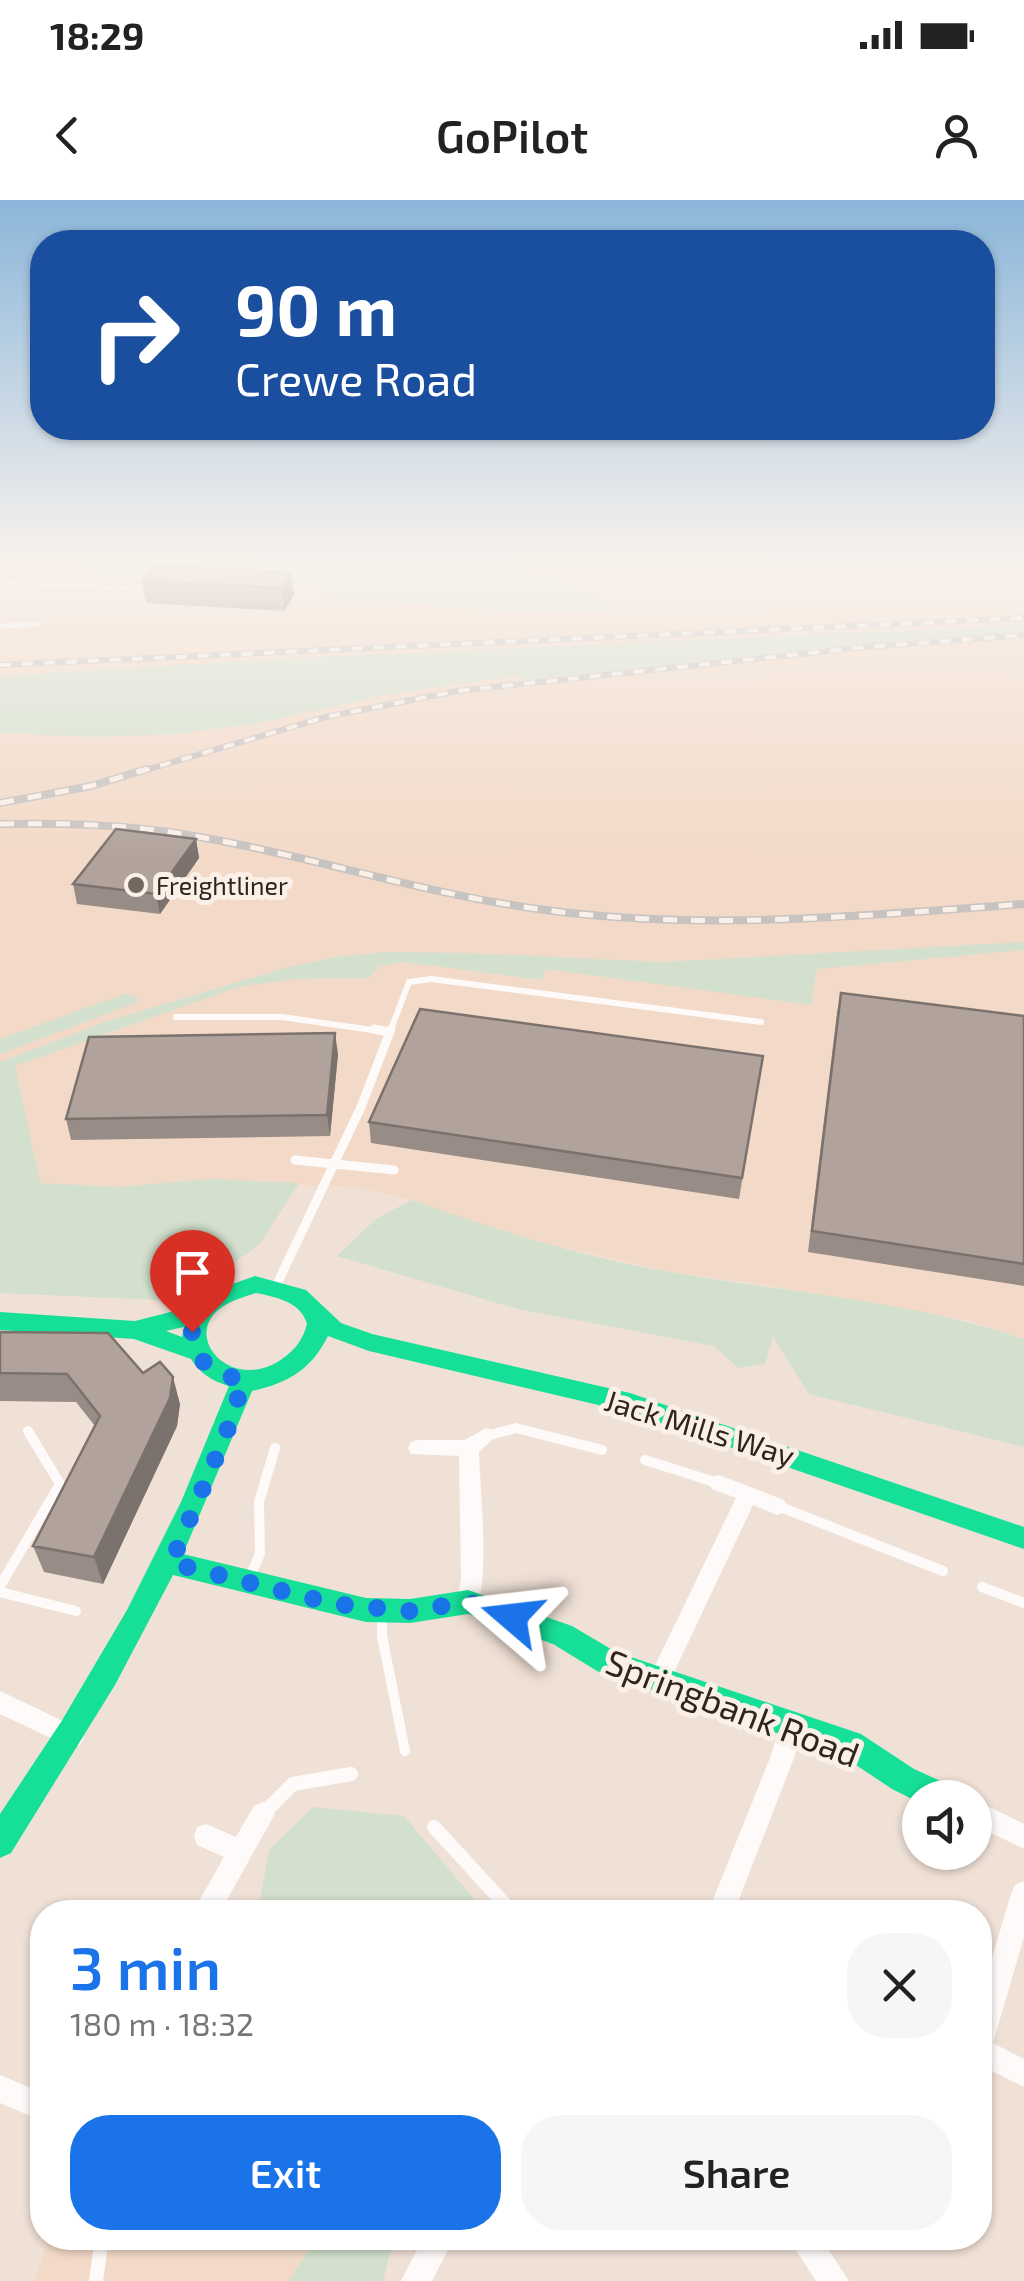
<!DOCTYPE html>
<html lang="en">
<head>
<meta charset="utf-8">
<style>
	:root { --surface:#fff; --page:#f6f6f6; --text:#222; --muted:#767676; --accent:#1a73e8 }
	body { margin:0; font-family:"Exo 2",sans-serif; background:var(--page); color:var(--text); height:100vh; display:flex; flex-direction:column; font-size:38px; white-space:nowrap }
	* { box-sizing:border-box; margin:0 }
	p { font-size:32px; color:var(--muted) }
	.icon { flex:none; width:55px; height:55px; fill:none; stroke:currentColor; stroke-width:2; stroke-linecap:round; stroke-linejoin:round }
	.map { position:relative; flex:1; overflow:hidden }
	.side { position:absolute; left:30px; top:1700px; width:962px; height:350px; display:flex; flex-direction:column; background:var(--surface); border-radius:40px; box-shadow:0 2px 8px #0004 }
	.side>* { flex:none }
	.hud { position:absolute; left:30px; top:30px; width:965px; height:210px; border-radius:40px; box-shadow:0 2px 8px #0004; background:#1a4fa0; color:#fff; overflow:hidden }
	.buttons { position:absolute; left:902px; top:1580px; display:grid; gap:20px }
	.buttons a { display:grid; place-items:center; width:90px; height:90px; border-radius:50%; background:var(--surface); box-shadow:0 2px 8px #0004; font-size:50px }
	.pin { position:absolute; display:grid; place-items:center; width:85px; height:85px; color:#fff; margin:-102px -42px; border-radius:50% 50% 50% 0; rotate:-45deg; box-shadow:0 0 10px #0007 }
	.pin .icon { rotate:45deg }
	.me { position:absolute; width:110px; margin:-55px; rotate:287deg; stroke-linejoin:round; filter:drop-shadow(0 0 8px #0008) }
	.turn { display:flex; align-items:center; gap:35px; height:210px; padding:0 40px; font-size:45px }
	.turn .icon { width:130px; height:130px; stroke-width:2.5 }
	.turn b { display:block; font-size:70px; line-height:85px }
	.round { display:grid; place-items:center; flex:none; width:105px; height:105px; border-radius:40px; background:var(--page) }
	.summary { display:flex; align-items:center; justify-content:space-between; height:170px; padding:0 40px }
	h1 { font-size:60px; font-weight:600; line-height:75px; color:var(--accent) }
	.primary-button { display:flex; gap:20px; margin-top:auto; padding:20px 40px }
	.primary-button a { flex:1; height:115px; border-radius:40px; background:var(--accent); color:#fff; font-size:40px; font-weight:600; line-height:115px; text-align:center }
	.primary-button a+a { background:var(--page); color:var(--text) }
	.status { display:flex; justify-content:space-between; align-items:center; height:70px; padding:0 50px; background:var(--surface); direction:ltr }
	.status svg { height:28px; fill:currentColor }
	header { display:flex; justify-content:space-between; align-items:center; height:130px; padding:0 40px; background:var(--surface); font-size:45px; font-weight:600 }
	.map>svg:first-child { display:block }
	.built { fill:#f3dac8 }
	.green { fill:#d2e0cd }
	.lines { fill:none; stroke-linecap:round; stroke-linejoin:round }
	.lane-far4 { stroke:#fdfaf9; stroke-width:5 }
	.lane-far3 { stroke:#fdfaf9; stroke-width:6 }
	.lane-far2 { stroke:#fdfaf9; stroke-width:9 }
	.lane-far1 { stroke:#fdfaf9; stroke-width:10 }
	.lane { stroke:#fdfaf9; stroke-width:14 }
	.street { fill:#fdfaf9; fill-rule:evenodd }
	.fast { fill:#16e098; fill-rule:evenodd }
	.rail-far1-casing { stroke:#c7c3c1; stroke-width:6 }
	.rail-casing { stroke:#c7c3c1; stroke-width:8 }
	.rail-far1 { stroke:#fbf0e8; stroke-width:4; stroke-dasharray:11; stroke-linecap:butt }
	.rail { stroke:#fbf0e8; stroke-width:5; stroke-dasharray:14; stroke-linecap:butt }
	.wall { fill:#988c86 }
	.shaded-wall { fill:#7c726d }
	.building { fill:#b1a39c; stroke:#7c726d; stroke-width:2.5 }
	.route { stroke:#1a73e8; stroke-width:18; stroke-dasharray:0 32.4 }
	.poi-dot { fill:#73675e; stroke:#fbf0e8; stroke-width:4 }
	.labels { text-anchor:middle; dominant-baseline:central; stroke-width:10; stroke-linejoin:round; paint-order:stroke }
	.far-poi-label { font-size:25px; fill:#2f251d; stroke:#fbf0e8; text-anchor:start }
	.street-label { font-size:30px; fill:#2f251d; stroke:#fbf0e8 }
	.near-street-label { font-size:35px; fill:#2f251d; stroke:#fbf0e8 }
</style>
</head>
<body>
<div class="status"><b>18:29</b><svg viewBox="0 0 49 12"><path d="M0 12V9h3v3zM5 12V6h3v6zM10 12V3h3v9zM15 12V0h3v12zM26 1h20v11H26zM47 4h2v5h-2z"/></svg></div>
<header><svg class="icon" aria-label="back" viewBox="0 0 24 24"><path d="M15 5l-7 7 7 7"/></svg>GoPilot<svg class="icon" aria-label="person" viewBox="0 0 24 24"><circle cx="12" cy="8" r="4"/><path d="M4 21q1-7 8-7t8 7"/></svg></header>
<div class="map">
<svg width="1024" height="2081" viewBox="0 0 1024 2081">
	<rect width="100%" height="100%" fill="#f0e1d6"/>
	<path class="built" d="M0 364H176L566 388 547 413 1024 390V742L663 762 468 753 387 752 337 757 288 767 108 821 0 862Z
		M1024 750V1139L971 1121 766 1085 669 1072 507 1034 412 1000 359 988 207 979 120 987 39 983 15 866 238 787 403 762 542 780 545 769 810 804 816 769Z
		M49 2038H316L289 2081H34Z"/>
	<path class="green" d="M87 364H453C526 370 553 374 617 409L545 413 321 397 328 383 111 376 87 371Z
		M1024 425V433L920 439 524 480 521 476 505 477 380 496 259 523 176 534 93 537 0 533V476L295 458Z
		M1024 742V750L817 769 811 805 546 769 542 780 403 762 379 766 369 778 295 779 238 787 15 866 40 983 120 987 207 979 299 983 259 1045 191 1094 158 1100 0 1093V862L108 821 288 767 337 757 387 752 468 753 663 762Z
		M127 793 136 797 138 802 0 854V839Z
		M412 1000C496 1030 582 1057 670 1072 789 1093 910 1100 1024 1139V1247L809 1194 773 1137 765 1164 738 1168 714 1146 518 1109 337 1056 377 1018Z
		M313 1607 404 1616 485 1712H258L269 1650Z
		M316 2038H394L383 2081H289Z"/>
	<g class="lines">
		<path class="lane-far4" d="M0 382 135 389
			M0 426 39 424"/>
		<path class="lane-far3" d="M176 817H282L386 832
			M390 832 409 782 431 779 761 822"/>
		<path class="lane-far2" d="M374 829 388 832
			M295 960 394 970
			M277 1084 361 907 391 829"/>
		<path class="lane-far1" d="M486 1236 516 1228 602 1250
			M645 1260 718 1283
			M778 1306 943 1371
			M248 1381 260 1354 259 1302 275 1248
			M0 1386 60 1284 28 1231
			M982 1387 1024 1403
			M0 1392 76 1411
			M382 1411V1436L405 1551"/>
		<path class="lane" d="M265 1612 293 1584 351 1574
			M434 1627 512 1712
			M96 2081 102 2038"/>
		<path class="street" d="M486 1228 493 1230 496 1236 479 1252C480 1289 490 1378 476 1409L468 1412 460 1409 457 1402 461 1379 459 1256 411 1254 408 1248 411 1242 418 1240H465Z
			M719 1275 784 1300 787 1306 784 1312 777 1315 753 1305 668 1485 660 1488 652 1485 649 1478 736 1298 712 1289 709 1283 712 1277Z
			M0 1491 80 1529 84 1537 80 1545 72 1548 0 1514Z
			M791 1513 799 1516 803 1524 794 1558 734 1712H708L770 1558 783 1516Z
			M975 1600 1024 1624V1649L975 1625Z
			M263 1602 272 1606 275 1614 220 1712H193L224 1657 197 1645 194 1636 197 1627 206 1624 236 1637 254 1606Z
			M1024 1681V1737L993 1843 1024 1859V1887L980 1865V1798L1011 1694 1015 1685Z
			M0 1875 42 1893V1921L0 1903Z
			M423 2038H454L432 2081H401Z
			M788 2038H821L849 2081H816Z"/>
		<path class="fast" d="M255 1076 306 1090 341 1123 372 1134 630 1193 1024 1327V1349L628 1212 369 1151 328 1136C311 1170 288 1183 252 1191L183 1354 366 1398 410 1399 468 1390 572 1426 616 1452 861 1534 914 1569 954 1587 958 1598H920V1603L892 1589 841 1555 597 1471 553 1444 468 1414 410 1423 366 1422 173 1375 115 1485 11 1653 0 1658V1614L61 1522 127 1410 181 1302 229 1186C214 1182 199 1173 191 1159L134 1139 0 1130V1112L135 1121 194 1106 207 1093ZM256 1093C276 1097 301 1102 307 1124 303 1139 297 1147 286 1156 232 1199 175 1132 227 1104 236 1099 247 1096 256 1093ZM184 1127 182 1137 166 1131Z"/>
		<defs>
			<path id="rail-far1" d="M0 465 1024 418
				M139 572 326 517 457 491 866 447 1024 435"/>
			<path id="rail" d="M0 603 91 586 147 569
				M0 624C61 623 122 624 182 634 300 653 413 691 531 708 695 732 860 716 1024 704"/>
		</defs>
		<use href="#rail-far1" class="rail-far1-casing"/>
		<use href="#rail" class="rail-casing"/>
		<use href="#rail-far1" class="rail-far1"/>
		<use href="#rail" class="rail"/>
	</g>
	<path class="wall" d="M291 373 294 395 284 411 146 403 142 381Z
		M196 639 199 658 160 714 77 704 73 684Z
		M841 793 1024 816V1086L808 1052 837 813Z
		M338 854 330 936 71 940 66 919Z
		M763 856 739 999 371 943 369 922Z
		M0 1132 143 1173 180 1204 177 1226 103 1384 44 1372 33 1346 95 1226 76 1202 0 1201Z"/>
	<path class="shaded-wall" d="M291 373 294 395 284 411 282 388Z
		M196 639 199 658 160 714 156 694Z
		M335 833 338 854 330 936 327 915Z
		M173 1177 180 1204 177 1226 103 1384 94 1357Z"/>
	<path class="building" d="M154 365 291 373 282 388 142 381Z
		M116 629 196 639 156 694 73 684Z
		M841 793 1024 816V1064L812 1031Z
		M420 809 763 856 742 978 369 922Z
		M335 833 327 915 66 919 89 837Z
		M0 1132 108 1133 143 1173 160 1162 173 1177 170 1198 94 1357 33 1346 100 1216 67 1174 0 1173Z"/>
	<linearGradient id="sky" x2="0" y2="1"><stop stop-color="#8bb6da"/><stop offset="0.55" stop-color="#f8f2ed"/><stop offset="1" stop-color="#f8f2ed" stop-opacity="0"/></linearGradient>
	<rect width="1024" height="656" fill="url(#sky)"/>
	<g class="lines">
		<path class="route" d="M192 1132C195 1164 214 1174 244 1180L226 1234 171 1363 334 1404 410 1411 468 1402 512 1417"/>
	</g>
	<circle class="poi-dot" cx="136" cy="685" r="10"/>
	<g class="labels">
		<g class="far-poi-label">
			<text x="156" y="685">Freightliner</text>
		</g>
		<g class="street-label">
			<text transform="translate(700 1227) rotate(17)">Jack Mills Way</text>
		</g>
		<g class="near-street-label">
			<text transform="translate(733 1507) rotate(21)">Springbank Road</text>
		</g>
	</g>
</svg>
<div class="buttons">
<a><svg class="icon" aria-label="sound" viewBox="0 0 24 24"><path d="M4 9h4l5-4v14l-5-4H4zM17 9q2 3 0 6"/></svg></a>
</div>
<div class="pin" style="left:192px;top:1132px;background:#d93025"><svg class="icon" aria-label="arrive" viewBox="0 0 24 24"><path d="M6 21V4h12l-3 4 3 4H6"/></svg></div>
<svg class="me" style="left:512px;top:1417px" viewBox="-20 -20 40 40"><path d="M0-17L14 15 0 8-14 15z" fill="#1a73e8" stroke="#fff" stroke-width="4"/></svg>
<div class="hud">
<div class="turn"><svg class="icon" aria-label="right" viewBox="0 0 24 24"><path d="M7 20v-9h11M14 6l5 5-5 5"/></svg><div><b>90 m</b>Crewe Road</div></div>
</div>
<section class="side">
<div class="summary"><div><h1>3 min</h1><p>180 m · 18:32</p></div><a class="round"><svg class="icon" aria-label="close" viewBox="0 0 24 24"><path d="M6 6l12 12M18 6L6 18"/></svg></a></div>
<div class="primary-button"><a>Exit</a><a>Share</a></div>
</section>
</div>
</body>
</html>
